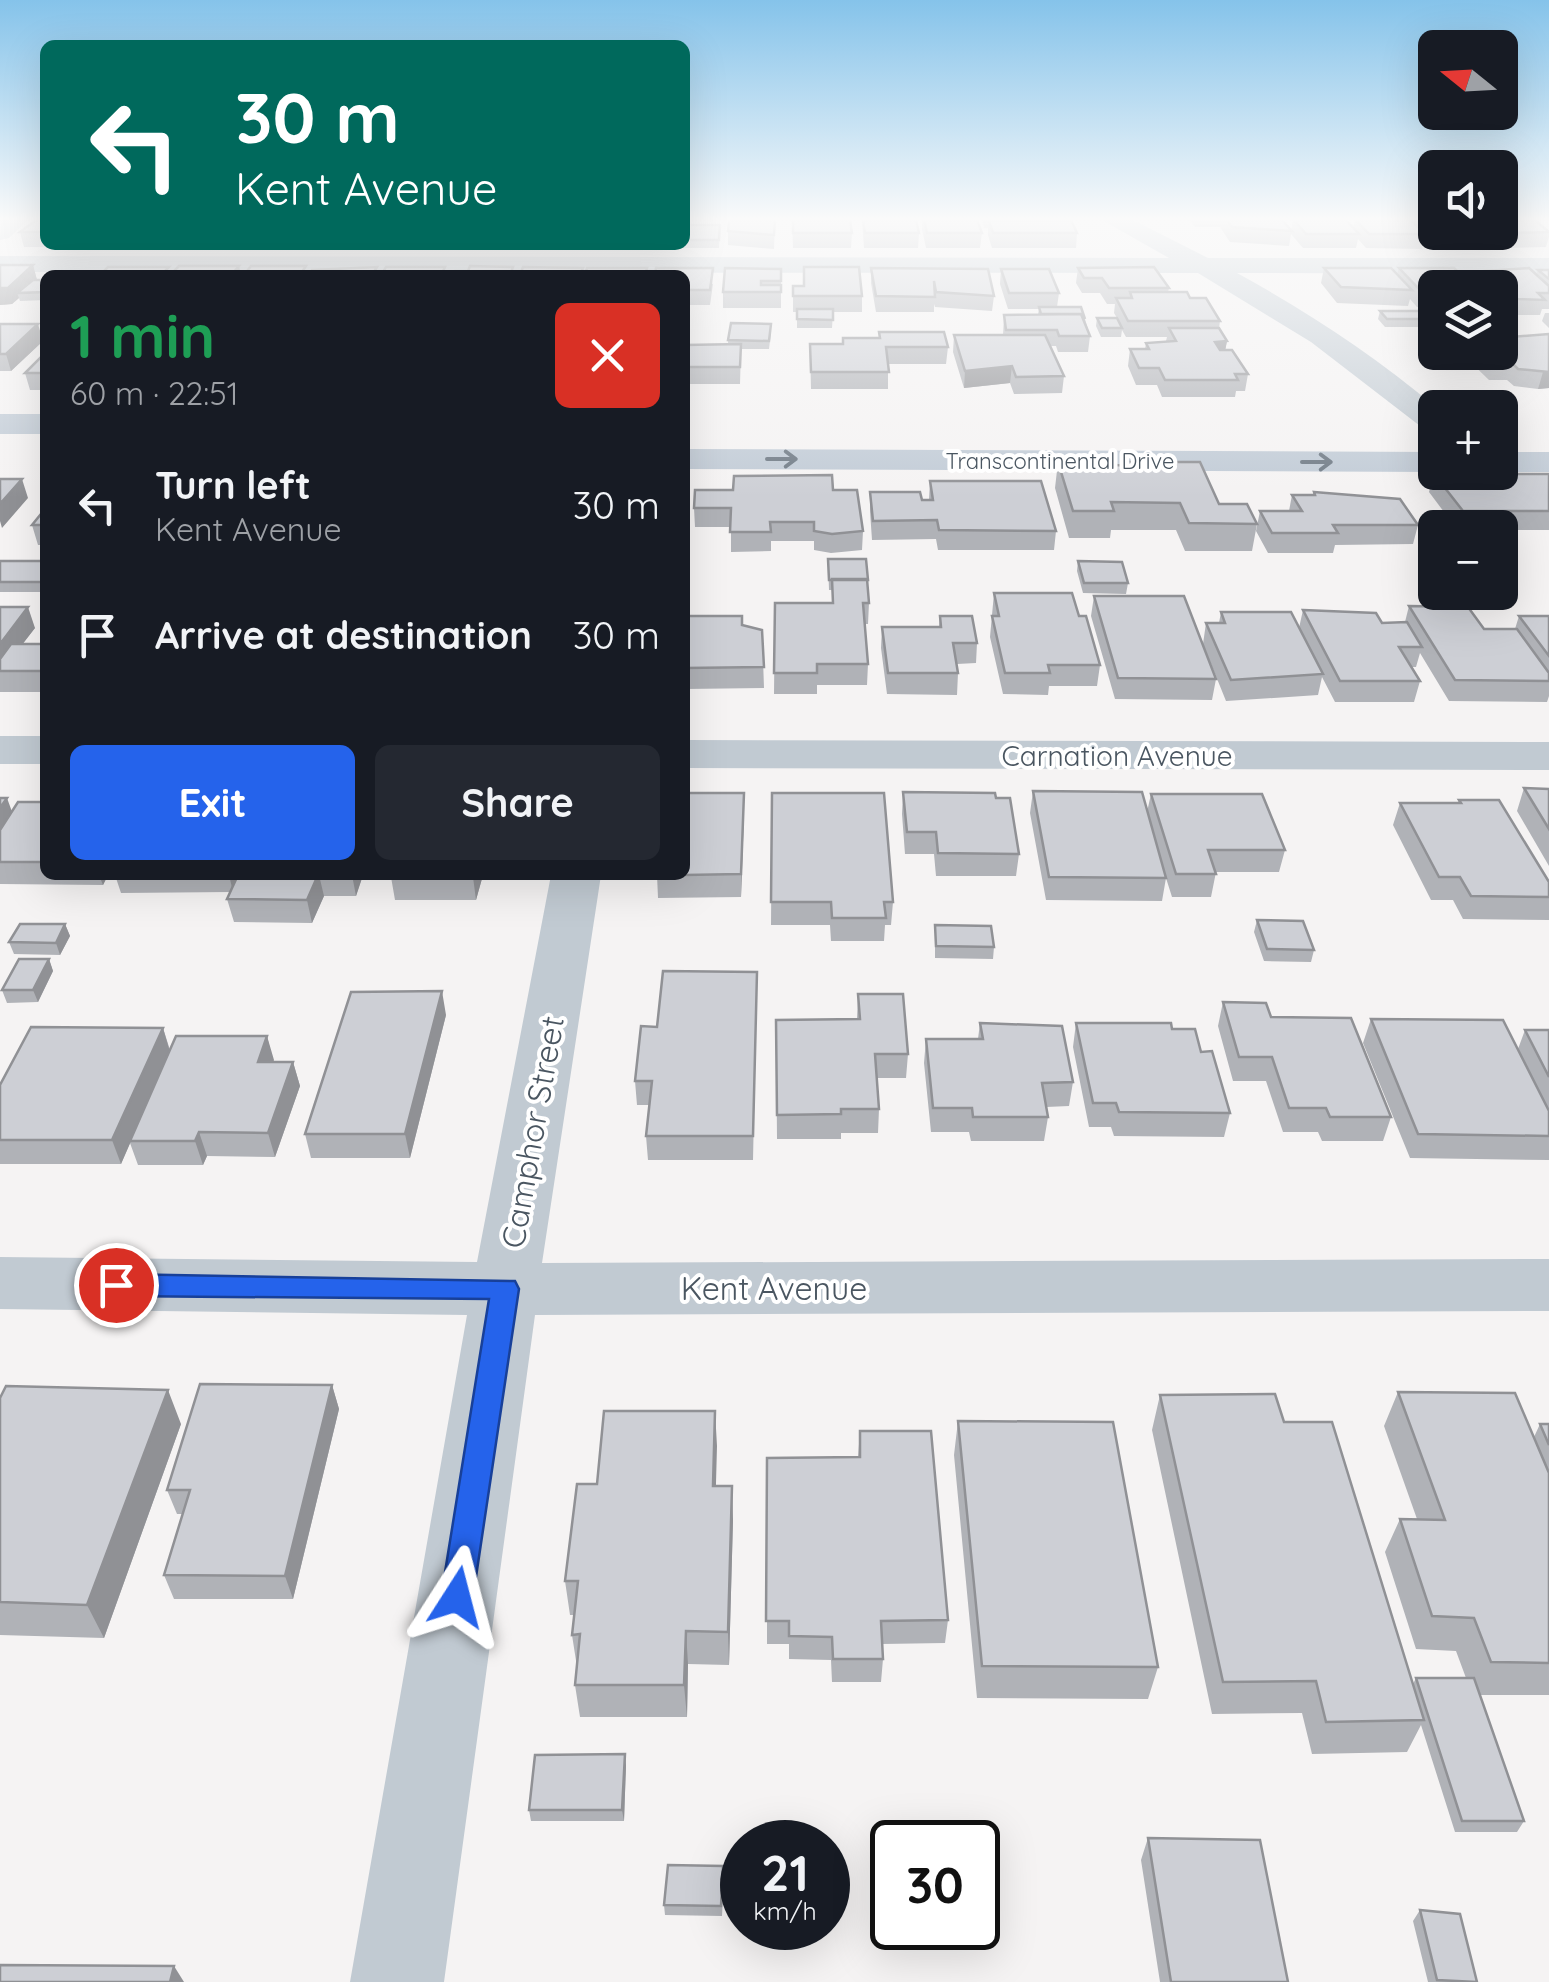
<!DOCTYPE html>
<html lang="en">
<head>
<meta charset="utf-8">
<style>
	:root { --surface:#171b24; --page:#242831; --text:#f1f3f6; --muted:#9ea1a6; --accent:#2563eb }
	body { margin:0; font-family:Quicksand,sans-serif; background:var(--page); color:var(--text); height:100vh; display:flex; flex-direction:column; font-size:38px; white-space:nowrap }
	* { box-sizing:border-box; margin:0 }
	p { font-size:32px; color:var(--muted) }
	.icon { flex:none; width:55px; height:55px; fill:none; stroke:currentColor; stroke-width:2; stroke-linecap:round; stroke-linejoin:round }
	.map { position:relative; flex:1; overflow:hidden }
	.details { position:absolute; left:40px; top:270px; width:650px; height:610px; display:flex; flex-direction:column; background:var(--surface); border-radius:15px; box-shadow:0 10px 40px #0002 }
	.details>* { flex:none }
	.top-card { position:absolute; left:40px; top:40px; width:650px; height:210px; border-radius:15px; box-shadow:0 10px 40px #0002; background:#00695c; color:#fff; overflow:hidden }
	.needle { width:65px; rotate:288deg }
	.tools { position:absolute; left:1418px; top:30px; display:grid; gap:20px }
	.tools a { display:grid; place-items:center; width:100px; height:100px; border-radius:15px; background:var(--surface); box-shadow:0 10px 40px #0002; font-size:50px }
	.speed { position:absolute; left:720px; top:1820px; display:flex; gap:20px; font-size:50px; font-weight:700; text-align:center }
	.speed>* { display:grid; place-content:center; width:130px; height:130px; border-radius:50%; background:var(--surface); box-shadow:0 10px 40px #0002; line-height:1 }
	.speed small { font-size:25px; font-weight:400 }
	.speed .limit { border:5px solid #111; border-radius:15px; background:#fff; color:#111 }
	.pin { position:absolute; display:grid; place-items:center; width:85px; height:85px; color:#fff; margin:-42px; border:5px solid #fff; border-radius:50%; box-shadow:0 2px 10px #0007 }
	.me { position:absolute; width:110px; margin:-55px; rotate:9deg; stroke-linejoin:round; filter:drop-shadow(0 0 8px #0008) }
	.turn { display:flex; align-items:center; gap:35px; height:210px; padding:0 30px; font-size:45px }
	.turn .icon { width:130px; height:130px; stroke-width:2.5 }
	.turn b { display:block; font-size:70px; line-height:85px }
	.round { display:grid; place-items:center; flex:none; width:105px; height:105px; border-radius:15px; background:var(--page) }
	.headline { display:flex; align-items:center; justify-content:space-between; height:170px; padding:0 30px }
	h1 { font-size:60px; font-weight:700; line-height:75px; color:#1e9e55 }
	.primary-button { display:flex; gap:20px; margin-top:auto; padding:20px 30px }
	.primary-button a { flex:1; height:115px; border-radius:15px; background:var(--accent); color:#fff; font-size:40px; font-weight:700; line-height:115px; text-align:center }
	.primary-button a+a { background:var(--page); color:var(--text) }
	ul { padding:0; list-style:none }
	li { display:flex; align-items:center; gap:30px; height:130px; padding:0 30px }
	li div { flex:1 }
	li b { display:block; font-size:38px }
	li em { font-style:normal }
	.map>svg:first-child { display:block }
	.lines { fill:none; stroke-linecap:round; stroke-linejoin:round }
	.street { fill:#c1cad2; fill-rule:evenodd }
	.secondary { fill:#c1cbd6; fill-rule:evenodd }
	.wall { fill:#b0b2b7 }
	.shaded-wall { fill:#909195 }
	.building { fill:#cdcfd5; stroke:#909195; stroke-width:2.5 }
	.oneway { stroke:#6e7984 }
	.route { fill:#2563eb; stroke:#184099; stroke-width:2.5 }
	.labels { text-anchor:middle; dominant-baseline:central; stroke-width:8; stroke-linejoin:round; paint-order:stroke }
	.far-street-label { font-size:22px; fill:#4a5661; stroke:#fff }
	.street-label { font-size:28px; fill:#4a5661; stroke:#fff }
	.near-street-label { font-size:32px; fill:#4a5661; stroke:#fff }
</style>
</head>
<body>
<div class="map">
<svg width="1549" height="1982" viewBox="0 0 1549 1982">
	<rect width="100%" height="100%" fill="#f5f3f3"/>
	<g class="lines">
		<path class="street" d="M28 220 9 238 0 240 1 220Z
			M1102 220H1133L1208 258H1549V274L1237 273C1308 312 1375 356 1437 408L1435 432 1424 429 1311 342 1198 273 0 272V256L1169 258Z
			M0 736H45V764H0Z
			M685 740 1549 742V770L685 768Z
			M551 875H601L542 1263 1549 1259V1311L535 1315 444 1982H350L467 1315 0 1309V1257L477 1262Z"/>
		<path class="secondary" d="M0 414H45V434H0Z
			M685 449 1435 452V472L685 469Z
			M1500 452H1549V472H1500Z"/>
	</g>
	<path class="wall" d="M45 220V245H79L77 247H24L20 232Z
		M775 220 774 249 728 245V231Z
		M792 220 852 233 851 248H793Z
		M862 220H916L919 233 918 248H864Z
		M922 220H977L982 233 980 248H926L922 229Z
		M982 220H1022L1077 233 1076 248H992L988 235V228H984Z
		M1190 220H1282L1291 230 1293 220H1346L1353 228 1355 220H1411L1414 223 1415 220H1435V232L1549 231V237L1546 247 1508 248 1491 246 1486 241 1484 247H1427L1423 243 1422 249 1366 248 1358 239 1356 248H1303L1291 234 1289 246 1230 242 1220 227H1195Z
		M685 225H720L719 248H662V245H685Z
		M84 245H139L85 247Z
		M147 245H207L205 247H148Z
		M344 245H399L398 246 344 248Z
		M407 245H463L462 247H408Z
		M471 245H530L529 247H471Z
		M536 245H594L593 248H537Z
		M602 245H660L659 248H602Z
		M0 265H33L37 280H45V300L20 301 19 298 12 304 0 305Z
		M871 268 994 296 992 311 935 307 934 304V312H876L871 283Z
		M1078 268 1169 288 1168 292 1190 298 1220 321 1219 328 1227 341 1225 350 1248 374 1245 391H1236L1235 397H1162L1157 385H1136L1128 366 1130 349H1145L1146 343 1166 341 1167 337H1126L1122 330 1121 337H1101L1096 326 1097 318H1117L1114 313 1115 304H1107L1100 293H1082L1076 283Z
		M1324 268 1397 274 1399 268 1468 281 1470 272 1536 275 1538 270H1549V309H1542L1540 315H1512L1506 309H1500V288H1435V306L1417 307 1410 299 1408 306 1337 303 1321 283Z
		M781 269V308H723V292Z
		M1001 269 1059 293 1057 307 1085 319 1090 336 1088 352H1058L1056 346H1051L1064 376 1062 393 1014 394 1010 383 964 388 953 352 954 335H1003L1004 315 1038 314 1039 309H1008L1000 284Z
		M685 275 713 284 710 305H689L688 309H685Z
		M793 286H804L862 296V312H833L832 328H797V312H793Z
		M1380 311 1433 319 1431 327H1385L1378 319Z
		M1545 313H1549V328L1542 321Z
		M0 324 43 341 11 371H0Z
		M771 332 769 349H741L740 384H685V345L728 344V340Z
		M879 332 948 347 946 364H888V389H811L810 344H843L879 338Z
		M1549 334V388L1538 389 1514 386 1507 380H1489L1460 352H1500L1511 337Z
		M45 353V390H30L25 373Z
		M1058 462 1130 465 1131 462 1257 524 1252 551H1185L1176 530H1111L1110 538H1069L1055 488Z
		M1434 474H1549V530H1500V528H1456L1429 492Z
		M930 481 1056 531 1054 550H938L936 539 872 540 870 511V492L929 500Z
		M833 490 863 531 862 550 831 553 814 550V541H771V551L731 552V527H695L694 508Z
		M1314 492 1418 525 1413 544 1335 545 1333 553H1268L1256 531 1260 511H1289L1292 495H1313Z
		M45 509V545H38L32 525Z
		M828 559 869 603 868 624H864L868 664 867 685H817V694H774L775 603H832V590H829Z
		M0 561H45V592H0Z
		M1078 561 1128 583 1126 594 1083 593 1077 571Z
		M994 593 1079 616 1100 665 1097 686H1049L1048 695 1003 694 990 637Z
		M1094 596 1216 679 1212 700 1115 699 1091 616Z
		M1409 606 1484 629H1515L1519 616H1549V696L1547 702 1449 701 1420 653 1416 667H1412L1420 681 1414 702H1335L1322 677 1318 695 1226 701 1203 644 1206 623H1219L1221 612 1299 628 1303 610 1382 623 1405 622Z
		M0 607 35 628 22 644H41L45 638V692H0Z
		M685 616 762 630 764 688 685 689Z
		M940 616 977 643 976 663 957 664 958 673 957 695 887 694 881 648 882 627H939Z
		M1524 788 1549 789V866L1517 811Z
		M1033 791 1147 812 1151 794 1285 850 1279 872H1216L1211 897H1172L1166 878 1162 901 1046 900 1030 813Z
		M903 792 996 798 1019 854 1016 876H936L934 854H905L902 814Z
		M744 793 741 897 658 898 657 875Z
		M772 793 893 902 891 925H885L884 941H831L830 925H771Z
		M0 798 12 811 45 802V875H108L103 885 0 884Z
		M1459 800 1549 882V920L1463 919 1453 900H1431L1393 825 1400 803H1458Z
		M115 875H363L356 896H324L312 923 234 922 227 899 230 892 121 893Z
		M483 875 476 900H395L391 877Z
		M1257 920 1314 950 1311 962 1264 961 1254 932Z
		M65 924 70 936 60 955 14 954 9 942Z
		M935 925 994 947 993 959 935 958Z
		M49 959 53 971 38 1002 7 1003 2 990Z
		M757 972 753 1160H648L646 1136 649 1105H637L635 1081 657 1027Z
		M858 994 908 1054 906 1078H877L879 1109 878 1133H841V1139H777L776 1020 857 1019Z
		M1223 1002 1271 1017 1391 1117 1383 1141H1322L1318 1132H1283L1266 1081H1233L1218 1026Z
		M446 1015 410 1158H311L305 1134Z
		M1371 1019 1518 1049 1525 1030H1549V1160L1410 1158 1363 1043Z
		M980 1023 1073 1082 1069 1106 1046 1107 1048 1117 1044 1141H971L969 1132H931L924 1063 926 1039H978Z
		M1076 1023 1172 1029 1201 1052 1230 1113 1224 1137 1114 1136 1111 1127H1089L1073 1047Z
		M163 1028 170 1050 267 1036 273 1062H293L300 1086 275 1157 207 1156 203 1165H138L130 1143 121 1164H0V1085Z
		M332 1385 339 1409 293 1599H174L164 1575 183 1514H177L167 1490Z
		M1398 1392 1534 1437 1540 1424H1549V1695H1480L1524 1821 1517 1832H1455L1421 1725 1407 1752 1312 1754 1302 1713 1212 1714 1152 1430 1160 1395 1284 1422 1413 1684 1416 1678H1466L1456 1651 1416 1649 1385 1552 1400 1519H1417L1384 1426Z
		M0 1398 181 1424 104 1638 0 1635Z
		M715 1411 716 1486 733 1520 729 1665 688 1664 687 1717H580L575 1685 577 1667 572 1635 574 1615H570L565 1581 597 1484Z
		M958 1421 1158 1667 1148 1699 977 1698 954 1455Z
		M860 1431 948 1620 945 1643 882 1644 883 1659 881 1682H832L831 1660 789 1659V1644H767V1458L858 1457Z
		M626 1765 624 1821H531L529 1810Z
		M1148 1838 1288 1982H1160L1141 1860Z
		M724 1877 722 1916 665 1915 664 1905Z
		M1420 1910 1477 1982H1428L1413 1921Z"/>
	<path class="shaded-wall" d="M33 265 37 280 17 293 19 298 12 304 0 305V288Z
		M239 266 241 275H231Z
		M38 324 43 341 11 371 6 354Z
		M1227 341 1224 357 1215 342Z
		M1012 366 1010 383 964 388 965 371Z
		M1543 372H1549V388L1538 389Z
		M22 479 28 498 2 528 0 521V504Z
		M28 607 35 628 2 671H0V644Z
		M744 793V815L741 897V874Z
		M7 798 15 820 0 844V808Z
		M99 875H108L103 885Z
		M229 875H241L233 892Z
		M318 875H319L324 896 312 923 307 900Z
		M352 875H363L356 896Z
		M473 875H483L476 900 473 877Z
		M65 924 70 936 60 955 56 943Z
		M49 959 53 971 38 1002 33 990Z
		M442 991 446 1015 410 1158 405 1134Z
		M163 1028 170 1052 121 1164 112 1140Z
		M267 1036 274 1060 265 1086 258 1062Z
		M293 1062 300 1086 275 1157 268 1133Z
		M199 1132 207 1156 203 1165 195 1141Z
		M332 1385 339 1409 293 1599 285 1576Z
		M168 1390 181 1424 104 1638 87 1605Z
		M715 1411 717 1446 715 1520 713 1486Z
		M732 1486 733 1520 729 1665 728 1632Z
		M686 1631 688 1664 687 1717 684 1685Z
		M625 1754 626 1765 624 1821 622 1810Z
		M174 1966 184 1982H170Z"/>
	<path class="building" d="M36 220H45V232H20Z
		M729 220H775L774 235 728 231Z
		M793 220H850L852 233H793Z
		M863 220H916L919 233H865Z
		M924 220H977L982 233H927Z
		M985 220H1022V221H985Z
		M1071 220 1077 233H993L989 221Z
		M1227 220H1282L1292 231 1232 227Z
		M1294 220H1346L1359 234H1306Z
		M1356 220H1411L1425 234H1369Z
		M1418 220H1435V232H1431Z
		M1500 220H1535L1549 232 1512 233 1500 232Z
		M685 225H720L719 240H685Z
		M0 265H33L8 288H0Z
		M179 266H239L231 275H170Z
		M251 266H306L300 275H244Z
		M470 266 513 267 510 275H452L455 271H468Z
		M108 267H169L161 275H100Z
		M377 267 372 275H309L312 270Z
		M386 267H445L441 275H381Z
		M523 267 583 268 580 275H520Z
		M804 267H859L862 296H793V286H804Z
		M1154 267 1169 288H1109L1102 278H1084L1078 268Z
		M587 268H647L645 275H585Z
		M656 268H713L710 290H688V293H685V275H655Z
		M725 268 781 269V281H761V285H781V292H723Z
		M871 268 988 269 994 296 936 292 934 281 935 297 876 296Z
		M1324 268H1391L1412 290 1341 287Z
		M1399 268H1454L1474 288H1435V290L1421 291Z
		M1529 268 1549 286V293H1538L1545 300 1517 299 1510 293H1500V288H1490L1470 272Z
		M1001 269H1049L1059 293H1009Z
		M1538 270H1549V279Z
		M33 280H45V292L17 293Z
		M1130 292H1187L1190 298H1206L1220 321H1128L1116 298H1132Z
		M1039 307H1081L1085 319 1081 314H1041Z
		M797 309H833V320L797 319Z
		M1380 311H1425L1433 319H1387Z
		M1081 314 1090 336H1059L1057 330H1006L1004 315Z
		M1097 318H1117L1122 328H1102Z
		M731 323 771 324 769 341 728 340Z
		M0 324H38L6 354H0Z
		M1500 327 1511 337 1549 334V372L1518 369 1512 363H1494L1482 352H1500Z
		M1169 328H1219L1227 341 1215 342 1220 350H1232L1248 374H1235L1238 380H1165L1159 368H1139L1130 349H1149L1146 343 1176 341Z
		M879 332H944L948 347H886L889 372H811L810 344H843V338H880Z
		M954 335H1045L1064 376 1016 377 1012 366 965 371Z
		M741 344 740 367H685V345Z
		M45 353V373H25Z
		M1058 462 1132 466 1131 462H1200L1219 504H1247L1257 524 1189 523 1180 503 1111 502 1114 511H1073Z
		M1434 474H1549V511H1463Z
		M832 475 833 490H857L863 531 832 534 814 531V522H770L771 532H730L731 508H694L695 490H733L734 476Z
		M0 479H22L0 504Z
		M930 481H1041L1056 531 939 530 937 520 873 521 870 492H920L922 500H933Z
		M1314 492 1400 499 1418 525H1333L1338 533H1272L1260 511H1302L1292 495H1315Z
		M45 509V525H32Z
		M828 559H866L868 580H829Z
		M0 561H45V582H0Z
		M1078 561 1122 562 1128 583H1084Z
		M832 579H867L869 603H863L868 664H817V673H774L775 603H833Z
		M994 593H1072L1079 616H1086L1100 665H1048L1050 673H1005L992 616H999Z
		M1094 596H1184L1216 679 1118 678Z
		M1409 606 1468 607 1484 629H1517L1549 673V681L1455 680Z
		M0 607H28L0 644Z
		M1303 610 1376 613 1382 623 1407 622 1422 647H1399L1420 681H1340Z
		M1221 612H1291L1323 674 1231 680 1206 623H1225Z
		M685 616H742V625L762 630 764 667 685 668Z
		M940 616H972L977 643H953L958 673H888L882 627H941Z
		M1519 616H1549V656Z
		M45 638V671H0V659L11 644H41Z
		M1524 788 1549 789V829Z
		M1033 791 1142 792 1166 878 1049 877Z
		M903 792 995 793 996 798H1010L1019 854 938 853 936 832H907Z
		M685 793H744L741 874 685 875Z
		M772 793H884L893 902H884L886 918H832L831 902H771Z
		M1151 794H1262L1285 850H1208L1216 874H1176Z
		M0 798H7L0 808Z
		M1459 800H1499L1549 882V897L1471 896 1460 877H1439L1400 803H1461Z
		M18 802H45V862H0V830Z
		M238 875H318L307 900 227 899Z
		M392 875H473V877H391Z
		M1257 920 1303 921 1314 950 1267 949Z
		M20 924H65L56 943 9 942Z
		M935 925 991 926 994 947 936 946Z
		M19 959H49L33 990H2Z
		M663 971 757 972 753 1136H646L652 1081H635L641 1026 657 1027Z
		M442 991 405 1134H305L351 992Z
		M858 994H903L908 1054H875L879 1109H841V1114L777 1115 776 1020 860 1019Z
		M1223 1002 1266 1003 1271 1017 1351 1018 1391 1117H1330L1326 1108H1289L1272 1057H1239Z
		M1371 1019 1503 1020 1549 1111V1136L1418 1134Z
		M980 1023 1062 1026 1073 1082 1042 1083 1048 1117H973L972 1108H933L926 1039H983Z
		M1076 1023H1171L1172 1029H1195L1201 1052 1212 1051 1230 1113 1119 1112 1116 1103H1093Z
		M31 1027 163 1028 112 1140H0V1085Z
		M1525 1030H1549V1077Z
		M176 1036H267L258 1062H293L268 1133 199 1132 195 1141H130Z
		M200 1384 332 1385 285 1576 164 1575 190 1490H167Z
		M6 1386 168 1390 87 1605 0 1602V1398Z
		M1398 1392 1515 1393 1549 1473V1663L1491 1662 1474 1618 1432 1616 1400 1519 1445 1520Z
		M1275 1394 1284 1422H1332L1424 1720 1326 1722 1316 1681 1223 1682 1160 1395Z
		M604 1411H715L713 1486H732L728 1632 686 1631 684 1685H575L580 1634 572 1635 578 1581H565L577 1484H597Z
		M958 1421 1113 1422 1158 1667 982 1666Z
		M1540 1424H1549V1445Z
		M860 1431H931L948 1620 881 1621 883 1659H833L832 1637 789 1636V1621H766L767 1458 860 1457Z
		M1416 1678H1474L1524 1821H1462Z
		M625 1754 622 1810H529L535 1755Z
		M1148 1838 1260 1840 1288 1982H1171Z
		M668 1865 723 1866 721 1906 664 1905Z
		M1420 1910 1460 1914 1477 1982 1437 1980Z
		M0 1965 174 1966 170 1982H0Z"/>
	<defs><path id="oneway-shaft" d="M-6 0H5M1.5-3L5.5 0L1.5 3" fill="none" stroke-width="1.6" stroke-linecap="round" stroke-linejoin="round" transform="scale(2.5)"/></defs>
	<g class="oneway">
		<use href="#oneway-shaft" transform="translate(782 459)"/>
		<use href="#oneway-shaft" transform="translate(1317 462)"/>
	</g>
	<linearGradient id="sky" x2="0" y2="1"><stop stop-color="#85c3ea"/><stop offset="0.44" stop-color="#fafafa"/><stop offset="1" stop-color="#fafafa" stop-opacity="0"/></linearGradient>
	<rect width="1549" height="497" fill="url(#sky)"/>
	<path class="route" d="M116 1274 515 1281 519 1289 473 1597 469 1608 457 1612 445 1608 441 1597 489 1299 116 1296 107 1292 103 1285 107 1277Z"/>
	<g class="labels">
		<g class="far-street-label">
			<text x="1060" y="461">Transcontinental Drive</text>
		</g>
		<g class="street-label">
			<text x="1117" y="755">Carnation Avenue</text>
		</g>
		<g class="near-street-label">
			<text transform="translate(532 1132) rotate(-80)">Camphor Street</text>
			<text x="774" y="1288">Kent Avenue</text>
		</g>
	</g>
</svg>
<div class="tools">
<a><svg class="needle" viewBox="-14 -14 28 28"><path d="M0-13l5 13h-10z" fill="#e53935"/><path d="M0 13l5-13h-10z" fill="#9ea1a6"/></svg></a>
<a><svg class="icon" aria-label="sound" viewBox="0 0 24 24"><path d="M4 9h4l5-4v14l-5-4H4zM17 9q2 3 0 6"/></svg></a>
<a><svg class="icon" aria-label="layers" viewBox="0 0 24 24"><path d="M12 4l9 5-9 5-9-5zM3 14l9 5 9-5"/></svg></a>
<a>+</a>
<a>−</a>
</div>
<div class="speed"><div>21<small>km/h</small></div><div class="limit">30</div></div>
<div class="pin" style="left:116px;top:1285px;background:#d93025"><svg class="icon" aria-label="arrive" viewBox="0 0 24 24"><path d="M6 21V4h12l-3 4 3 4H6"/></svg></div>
<svg class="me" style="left:457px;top:1597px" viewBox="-20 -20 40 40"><path d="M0-17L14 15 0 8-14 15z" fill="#2563eb" stroke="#fff" stroke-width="4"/></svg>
<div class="top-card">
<div class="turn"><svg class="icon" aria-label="left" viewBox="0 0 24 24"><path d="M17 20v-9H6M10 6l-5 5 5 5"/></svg><div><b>30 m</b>Kent Avenue</div></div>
</div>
<section class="details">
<div class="headline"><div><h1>1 min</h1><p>60 m · 22:51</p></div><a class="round" style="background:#d93025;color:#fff"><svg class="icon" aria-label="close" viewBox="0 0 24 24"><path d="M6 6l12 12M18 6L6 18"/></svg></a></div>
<ul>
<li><svg class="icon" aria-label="left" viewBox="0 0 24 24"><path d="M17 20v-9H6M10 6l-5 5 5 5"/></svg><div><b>Turn left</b><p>Kent Avenue</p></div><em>30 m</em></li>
<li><svg class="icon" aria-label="arrive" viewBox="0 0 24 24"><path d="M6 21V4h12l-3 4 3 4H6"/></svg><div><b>Arrive at destination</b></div><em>30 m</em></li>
</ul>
<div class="primary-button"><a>Exit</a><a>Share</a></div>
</section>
</div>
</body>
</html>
